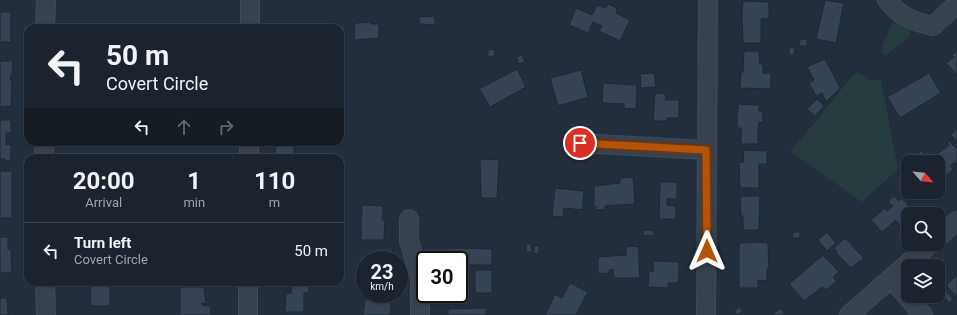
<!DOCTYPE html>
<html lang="en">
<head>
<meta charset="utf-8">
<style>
	:root { --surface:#1b232e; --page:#282f3a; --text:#f1f3f6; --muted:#a0a4aa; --line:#39404a }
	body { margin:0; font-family:Roboto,sans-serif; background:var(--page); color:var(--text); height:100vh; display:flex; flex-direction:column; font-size:15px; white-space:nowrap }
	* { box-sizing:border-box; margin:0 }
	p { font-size:13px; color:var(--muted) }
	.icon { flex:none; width:22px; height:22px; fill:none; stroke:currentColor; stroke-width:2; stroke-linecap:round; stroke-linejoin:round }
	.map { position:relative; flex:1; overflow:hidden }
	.drawer { position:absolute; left:24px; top:154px; width:320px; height:132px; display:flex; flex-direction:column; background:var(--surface); border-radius:12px; box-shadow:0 1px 3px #0004,0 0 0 1px var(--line) }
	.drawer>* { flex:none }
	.hud { position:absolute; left:24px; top:24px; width:320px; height:122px; border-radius:12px; box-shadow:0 1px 3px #0004,0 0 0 1px var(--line); background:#1b232e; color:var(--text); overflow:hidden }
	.needle { width:26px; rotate:117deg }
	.buttons { position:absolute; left:901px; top:155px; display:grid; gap:8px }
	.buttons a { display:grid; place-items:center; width:44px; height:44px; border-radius:8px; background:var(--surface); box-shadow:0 1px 3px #0004,0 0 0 1px var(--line); font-size:20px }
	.speed { position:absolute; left:356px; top:251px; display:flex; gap:8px; font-size:20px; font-weight:700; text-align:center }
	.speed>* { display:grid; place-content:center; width:52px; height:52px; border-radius:50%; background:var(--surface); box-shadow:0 1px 3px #0004,0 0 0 1px var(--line); line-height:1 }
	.speed small { font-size:10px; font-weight:400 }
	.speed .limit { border:2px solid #111; border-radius:6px; background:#fff; color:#111 }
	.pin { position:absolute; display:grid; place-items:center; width:34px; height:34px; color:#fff; margin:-17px; border:2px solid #fff; border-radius:50%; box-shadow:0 1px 4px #0007 }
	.me { position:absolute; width:44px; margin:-22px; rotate:0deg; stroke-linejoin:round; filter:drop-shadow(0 0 3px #0008) }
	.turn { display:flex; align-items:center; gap:14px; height:84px; padding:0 16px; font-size:18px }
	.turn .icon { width:52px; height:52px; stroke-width:2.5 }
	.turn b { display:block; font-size:28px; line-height:34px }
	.lanes { display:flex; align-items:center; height:38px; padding:0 16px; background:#0003; justify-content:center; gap:20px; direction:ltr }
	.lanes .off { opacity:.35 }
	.eta { display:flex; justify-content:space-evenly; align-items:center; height:68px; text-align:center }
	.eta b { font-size:24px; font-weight:700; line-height:28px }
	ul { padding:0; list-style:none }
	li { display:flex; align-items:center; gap:12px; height:56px; padding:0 16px; border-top:1px solid var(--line) }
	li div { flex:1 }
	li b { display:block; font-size:15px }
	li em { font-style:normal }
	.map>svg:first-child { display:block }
	.green { fill:#263c3f }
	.building { fill:#364354; stroke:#1f2835 }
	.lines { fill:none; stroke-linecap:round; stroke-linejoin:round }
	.minor-casing { stroke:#414a57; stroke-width:20 }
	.minor { stroke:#38414e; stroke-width:18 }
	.route-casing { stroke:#753606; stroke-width:10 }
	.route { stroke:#b45309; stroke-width:7 }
</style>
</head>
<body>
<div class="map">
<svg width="957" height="315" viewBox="0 0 957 315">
	<rect width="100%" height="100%" fill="#242f3e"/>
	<path class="green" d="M893 23C901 23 911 27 910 36L886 55 882 53C880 46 889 33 891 24Z
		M858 72 869 80H881L898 169 862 202 790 151 817 120 852 76Z"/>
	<path class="building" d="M825 0 844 3 836 43 816 39Z
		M743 1 769 2V18L761 19V43H743L742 16Z
		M608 4 617 8 616 13 630 20 620 41 599 31 602 26 593 22 588 33 569 25 576 8 592 15 597 5 606 8Z
		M0 12H11V42H0Z
		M435 16V25L419 24V17Z
		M372 22 371 24H379V38L354 40 355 23Z
		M807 39V46H799L800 40Z
		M789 47H795L794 55H789Z
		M495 49 494 56 488 57V50Z
		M744 51H759L760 64H763V73H771V89L740 88 741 72H743Z
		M957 51V75L946 63 954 57 952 55Z
		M522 55 525 62 519 64 516 57Z
		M825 59 840 88 827 101 825 100 822 93 816 96 809 83 814 80 807 67Z
		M0 61H13L12 75H11L10 80H12L11 106 0 107Z
		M517 69 526 87 490 107 479 89Z
		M581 70 588 97 558 106 550 78Z
		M654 73 656 87 641 88 640 74Z
		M929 73 941 93 900 118 887 97Z
		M603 83 637 85 636 109 624 108V104L602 103Z
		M655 93 666 94 665 100H679V118H667L666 121H653Z
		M817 99 824 106 815 116 807 109Z
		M738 104 759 105V111L763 112V122H759L758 129V144H741V128H737Z
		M0 120H11V133H6V145L11 144V160L5 161V159H0Z
		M957 128V142L951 135Z
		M949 141 957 149V165L955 162 950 166 953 169 947 175 938 162 932 158 949 145 947 142Z
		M276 142H293L295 158H275Z
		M743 150 767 151V164H759V188H740L739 162H744Z
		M921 151 930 162H911L910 160Z
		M480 159 499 160 497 198H481Z
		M0 171H12V218H0Z
		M633 177 635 204 605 206V209L596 210V207H594V186L620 183V178Z
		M660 182H677V199H667V205L676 206V219H659Z
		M555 188 584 191 582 210 564 208 563 217 552 216Z
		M740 196H760L759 230H743V216H741Z
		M894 196 899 201 902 198 916 214H908V226L907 224 902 228 896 220 882 232 871 220 885 208 887 211 893 206 888 201Z
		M362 205 383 206 382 220H385L384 240H361Z
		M643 230H653L654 236 643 235Z
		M793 232H800V238H792Z
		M827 232 836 243 827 251 818 240Z
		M0 237H8V249H11L12 273H0Z
		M845 238 864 258 851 268 836 253 837 252 834 248Z
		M756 242 768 243 769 269H767V281L758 280V288H739V243Z
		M526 244H531L532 252H526Z
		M539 245V254L534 253V246Z
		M638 246 640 278H614L613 269 609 270V273L598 274V257L626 255V247Z
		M448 248 492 249V265H470V275H459V260H448Z
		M823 255 839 272 833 277 837 281 826 290 822 287 804 301 789 284Z
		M653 261 679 262 678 283H668V288L648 287 649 271 653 272Z
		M475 270H492V293H475Z
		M957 275V297L946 285Z
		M90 282H110V306H91Z
		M292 282H309V293H304V312H285L286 294 291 293Z
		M570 283 588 292 576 315H545L555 294 562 298Z
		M180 287H204L206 304 202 303V305L210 306 211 315H180Z
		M947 292 953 299 949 303 943 296Z
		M380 294H396V302H391L390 315H363L365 299 380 300Z
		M0 298H7L8 315H0Z
		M739 307 743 311 737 315 734 311Z
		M486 308V315H448V309Z
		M780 308 786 315H772Z"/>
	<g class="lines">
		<defs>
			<path id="minor" d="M887 0C899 16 914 22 933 26L957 4
				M45 28 46 0
				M250 28V0
				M579 143 706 150
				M44 158V142
				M249 158V142
				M409 219V241L420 277V315
				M938 237 957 221
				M891 278 923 315
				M45 282 46 315
				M248 315V282
				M706 315 708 0
				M849 315 930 244"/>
		</defs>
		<use href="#minor" class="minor-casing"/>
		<use href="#minor" class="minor"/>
	</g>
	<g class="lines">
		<defs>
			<path id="route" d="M580 143 706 150 707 251"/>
		</defs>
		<use href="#route" class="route-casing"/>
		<use href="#route" class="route"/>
	</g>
</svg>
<div class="buttons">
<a><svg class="needle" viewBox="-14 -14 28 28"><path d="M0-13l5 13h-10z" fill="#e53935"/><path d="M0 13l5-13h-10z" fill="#a0a4aa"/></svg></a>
<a><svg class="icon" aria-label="search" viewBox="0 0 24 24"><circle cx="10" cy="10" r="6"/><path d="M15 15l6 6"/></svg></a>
<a><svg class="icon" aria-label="layers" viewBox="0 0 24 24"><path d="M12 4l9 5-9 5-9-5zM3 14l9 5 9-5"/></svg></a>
</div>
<div class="speed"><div>23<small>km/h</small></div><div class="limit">30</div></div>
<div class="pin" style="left:580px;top:143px;background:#d93025"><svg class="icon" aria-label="arrive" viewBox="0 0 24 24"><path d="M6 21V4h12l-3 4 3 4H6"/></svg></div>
<svg class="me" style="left:707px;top:251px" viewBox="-20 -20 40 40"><path d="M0-17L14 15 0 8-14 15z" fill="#b45309" stroke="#fff" stroke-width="4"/></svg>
<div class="hud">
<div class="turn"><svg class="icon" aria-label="left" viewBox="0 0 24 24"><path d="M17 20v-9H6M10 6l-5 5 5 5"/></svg><div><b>50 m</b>Covert Circle</div></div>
<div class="lanes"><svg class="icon" aria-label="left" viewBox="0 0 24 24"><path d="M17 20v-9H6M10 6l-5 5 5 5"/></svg><svg class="icon off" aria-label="ahead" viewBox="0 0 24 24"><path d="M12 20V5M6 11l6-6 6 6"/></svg><svg class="icon off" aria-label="right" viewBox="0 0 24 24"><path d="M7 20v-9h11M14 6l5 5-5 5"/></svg></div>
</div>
<section class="drawer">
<div class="eta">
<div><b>20:00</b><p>Arrival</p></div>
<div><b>1</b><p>min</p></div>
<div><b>110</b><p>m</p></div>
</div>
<ul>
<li><svg class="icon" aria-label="left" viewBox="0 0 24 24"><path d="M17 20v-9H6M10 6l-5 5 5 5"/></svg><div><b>Turn left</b><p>Covert Circle</p></div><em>50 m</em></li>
</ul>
</section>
</div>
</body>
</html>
